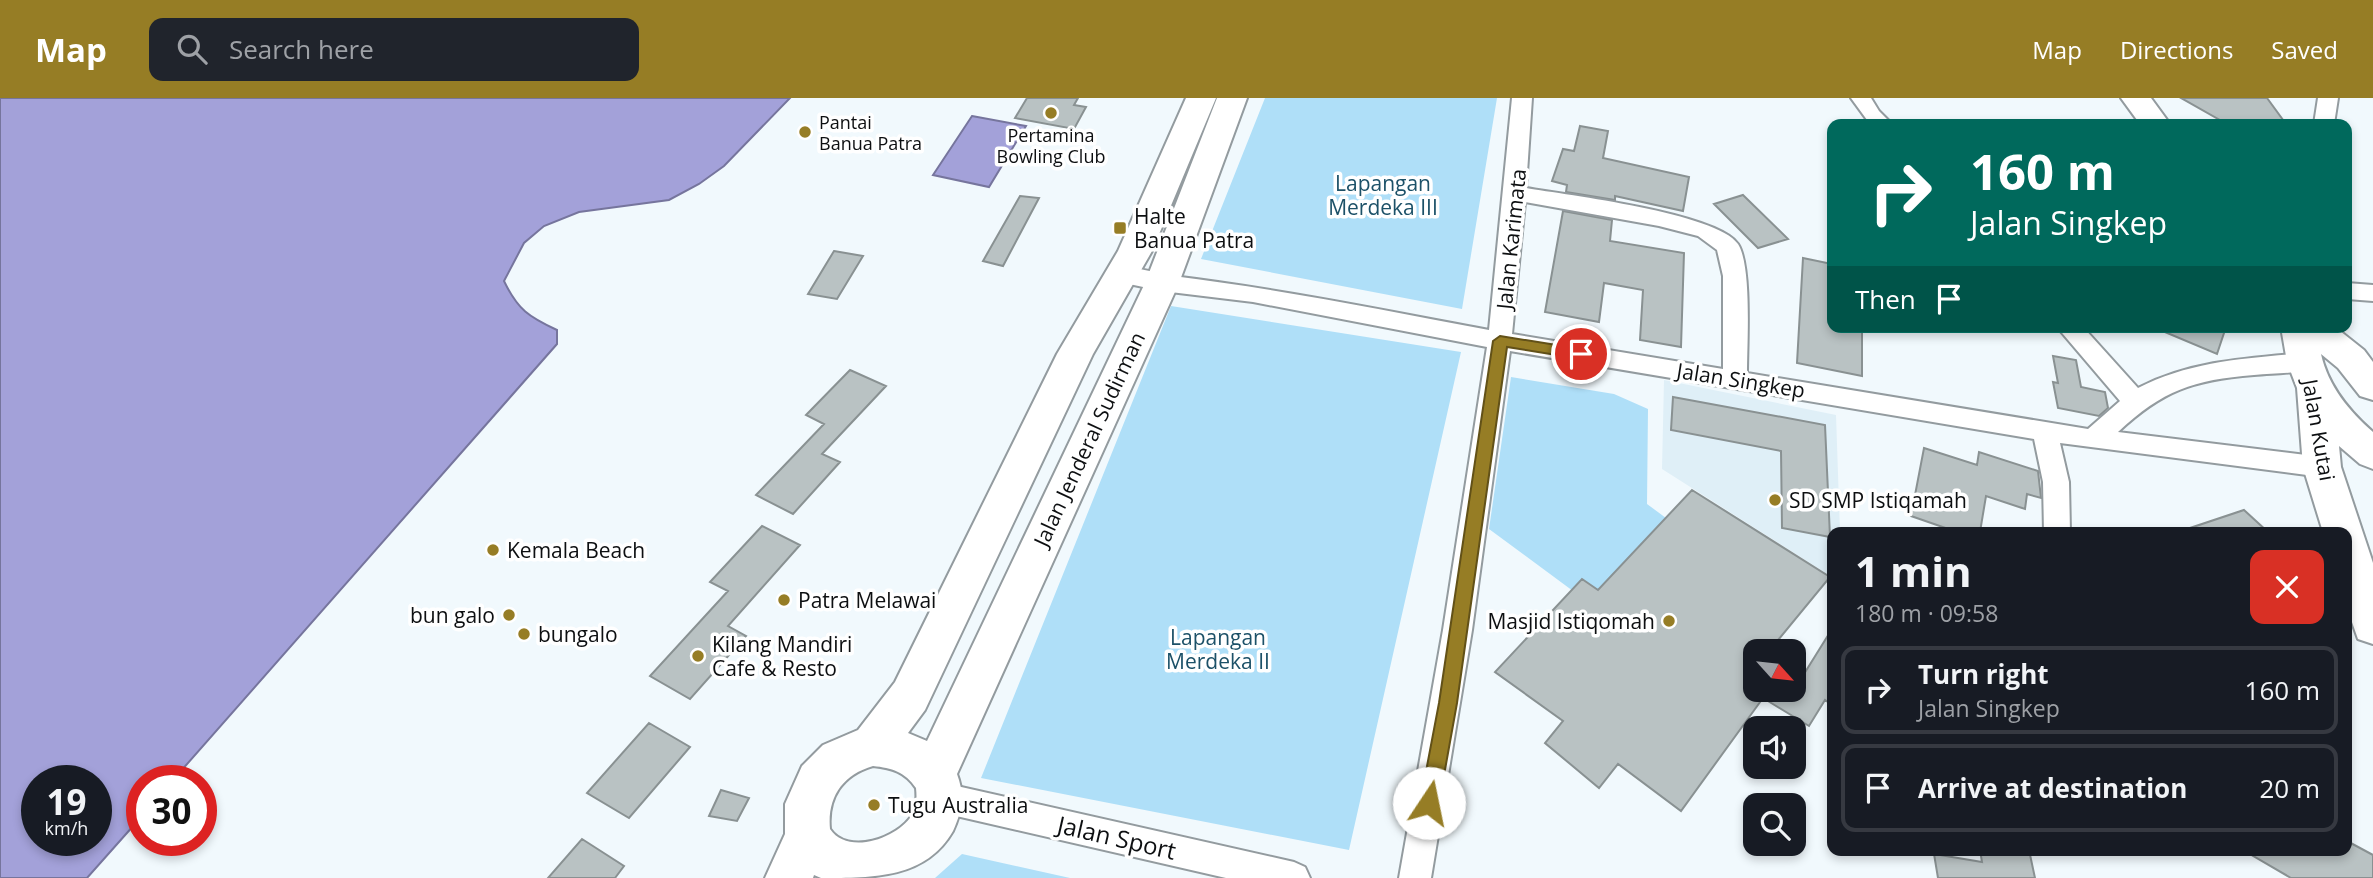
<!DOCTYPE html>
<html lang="en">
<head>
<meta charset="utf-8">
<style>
	:root { --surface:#171b24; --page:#20242c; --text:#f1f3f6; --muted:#9ea1a6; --line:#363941; --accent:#967d25 }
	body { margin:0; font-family:"Open Sans",sans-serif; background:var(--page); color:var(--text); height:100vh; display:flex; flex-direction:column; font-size:26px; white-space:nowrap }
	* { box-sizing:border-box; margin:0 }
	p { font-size:23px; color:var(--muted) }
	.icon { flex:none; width:38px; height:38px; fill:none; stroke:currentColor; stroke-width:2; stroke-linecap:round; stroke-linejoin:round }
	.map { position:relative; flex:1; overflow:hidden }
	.panel { position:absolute; left:1827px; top:429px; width:525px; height:329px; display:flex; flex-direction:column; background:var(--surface); border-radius:14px; box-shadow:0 4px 10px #0003 }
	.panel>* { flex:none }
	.top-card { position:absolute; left:1827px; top:21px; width:525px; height:214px; border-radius:14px; box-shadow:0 4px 10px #0003; background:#00695c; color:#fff; overflow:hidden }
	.needle { width:46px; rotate:117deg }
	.fabs { position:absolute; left:1743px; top:541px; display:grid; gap:14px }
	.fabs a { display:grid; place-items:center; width:63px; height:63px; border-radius:14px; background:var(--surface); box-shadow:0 4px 10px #0003; font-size:35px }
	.speed { position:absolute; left:21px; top:667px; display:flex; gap:14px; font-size:35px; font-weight:700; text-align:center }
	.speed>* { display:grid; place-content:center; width:91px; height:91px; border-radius:50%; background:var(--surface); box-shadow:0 4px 10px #0003; line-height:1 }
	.speed small { font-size:18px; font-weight:400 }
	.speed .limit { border:10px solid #d22; background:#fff; color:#111 }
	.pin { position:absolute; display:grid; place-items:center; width:60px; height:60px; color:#fff; margin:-30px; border:4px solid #fff; border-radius:50%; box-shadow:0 2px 7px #0007 }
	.me { position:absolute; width:77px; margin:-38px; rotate:11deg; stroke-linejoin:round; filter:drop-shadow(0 0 5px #0008) }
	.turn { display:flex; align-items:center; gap:24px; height:147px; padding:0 28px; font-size:32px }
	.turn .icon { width:91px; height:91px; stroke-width:2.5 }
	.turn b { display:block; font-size:49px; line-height:60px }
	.then { display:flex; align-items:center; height:66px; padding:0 28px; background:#0003; gap:14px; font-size:26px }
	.round { display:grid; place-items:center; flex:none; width:74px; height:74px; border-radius:14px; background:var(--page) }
	.overview { display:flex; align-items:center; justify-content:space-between; height:119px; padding:0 28px }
	h1 { font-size:42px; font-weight:700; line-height:52px }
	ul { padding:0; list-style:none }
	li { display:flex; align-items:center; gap:21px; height:88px; margin:0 14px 10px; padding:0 14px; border:4px solid var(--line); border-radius:14px }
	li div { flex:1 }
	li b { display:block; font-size:26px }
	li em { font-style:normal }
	header { display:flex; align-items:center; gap:42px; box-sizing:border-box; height:98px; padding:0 35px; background:var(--accent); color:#fff }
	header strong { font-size:33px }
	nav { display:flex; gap:38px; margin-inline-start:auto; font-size:24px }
	.search { width:490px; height:63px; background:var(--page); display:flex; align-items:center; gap:18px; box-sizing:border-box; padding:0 24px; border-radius:14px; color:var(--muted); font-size:26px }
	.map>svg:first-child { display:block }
	.built { fill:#dfeff7 }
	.green { fill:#afdff8 }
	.water { fill:#a3a1d9; stroke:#76759d; stroke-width:2; fill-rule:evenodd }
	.building { fill:#b9c2c3; stroke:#899192; stroke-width:2 }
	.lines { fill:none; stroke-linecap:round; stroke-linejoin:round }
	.street-casing { stroke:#939b9f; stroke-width:4 }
	.secondary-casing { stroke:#939b9f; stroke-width:4 }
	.highway-casing { stroke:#939b9f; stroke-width:4 }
	.street { fill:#fff; fill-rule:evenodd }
	.secondary { fill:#fff; fill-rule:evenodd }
	.highway { fill:#fff; fill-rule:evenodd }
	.route { fill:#967d25; stroke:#625118; stroke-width:2 }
	.poi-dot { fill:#967d25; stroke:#fff; stroke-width:2.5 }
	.labels { text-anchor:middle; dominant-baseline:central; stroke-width:7; stroke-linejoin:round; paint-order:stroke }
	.far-poi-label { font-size:18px; fill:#0d0f11; stroke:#fff; text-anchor:start }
	.park-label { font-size:21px; fill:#1c5168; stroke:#fff }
	.poi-label { font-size:21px; fill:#0d0f11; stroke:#fff; text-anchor:start }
	.street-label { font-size:21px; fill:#0d0f11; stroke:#fff }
	.near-street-label { font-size:24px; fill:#0d0f11; stroke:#fff }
</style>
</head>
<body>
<header>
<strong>Map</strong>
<div class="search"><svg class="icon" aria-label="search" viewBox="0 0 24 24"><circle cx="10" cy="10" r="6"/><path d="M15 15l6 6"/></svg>Search here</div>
<nav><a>Map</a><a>Directions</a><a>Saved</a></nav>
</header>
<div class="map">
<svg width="2373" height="780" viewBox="0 0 2373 780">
	<rect width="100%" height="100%" fill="#f1f9fd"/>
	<path class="built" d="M1664 282 1836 317 1840 434H1832V479L1662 371Z"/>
	<path class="green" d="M1265 0H1497L1462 211 1201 161Z
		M1171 208 1461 254 1349 752 981 680Z
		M1511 279 1614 296 1648 311 1647 406 1666 420 1598 492 1582 481 1573 493 1489 431Z
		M962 756 1070 780H935Z"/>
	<path class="water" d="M0 0H790L724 68 699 86 669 102 579 114 544 128 524 145 504 183C518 212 529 219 557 232V246L173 682H142V718L87 780H0ZM37 682H96V742H37Z
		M972 18 1026 28 989 89 933 77Z"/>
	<path class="building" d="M1027 0H1078L1074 7 1086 9 1074 31 1015 20Z
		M2181 0H2267L2286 26H2227Z
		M1580 28 1608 33 1603 60 1689 79 1683 113 1615 98V102L1566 94 1567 87 1552 83 1563 51 1574 53Z
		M1743 97 1788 141 1758 150 1714 106Z
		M1020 98 1039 100 1003 168 983 163Z
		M1563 113 1612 122 1610 143 1684 155 1681 249 1640 242 1643 192 1604 185 1599 224 1545 214Z
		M834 153 863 158 837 201 808 196Z
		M1803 160 1832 166V229H1862V278L1797 265Z
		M2153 229H2226L2217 256Z
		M2053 258 2076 262 2081 289 2105 294 2108 310 2099 318 2058 310 2053 284 2058 285Z
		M850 272 886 288 822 356 840 364 793 416 756 397 824 326 806 317Z
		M1673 299 1825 327 1830 439 1782 430 1781 353 1671 332Z
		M1924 350 1977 367 1979 354 2038 373 2041 400 2027 396 2025 411 1986 398 1980 434H1957L1911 418Z
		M1692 392 1830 479 1769 553H1755V592H1794L1832 531V607L1825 602 1809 628 1763 600 1681 713 1618 666 1599 690 1545 645 1563 623 1495 574 1582 481 1598 492Z
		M2244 412 2268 434H2191L2190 430Z
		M762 428 800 447 728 528 746 538 690 601 650 578 728 493 710 484Z
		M649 625 690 649 629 720 587 695Z
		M721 692 749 700 737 723 709 718Z
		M582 741 624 768 615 780H548Z
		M2347 743 2373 757V780H2291L2243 752H2347Z
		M1980 752H2029L2035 780H1938L1934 756 1982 764Z"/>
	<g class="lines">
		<defs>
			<path id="street" d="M1512 0H1532L1526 90C1567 97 1717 115 1738 146 1752 168 1747 246 1747 275L2088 331 2120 303 2057 229H2083L2138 290C2190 263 2247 260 2305 255L2314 258 2317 264 2314 270C2295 276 2274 275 2254 277 2193 282 2163 292 2118 334L2322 359 2331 362 2335 369 2331 376 2322 379 2060 345 2069 384 2070 434H2044L2043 384 2034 341 1510 253 1472 532 1431 780H1399L1443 532 1487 249 1253 204 1162 193 1115 183 1112 177 1115 171C1132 166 1155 176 1173 178 1279 191 1384 212 1489 232ZM1525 104 1659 128 1698 138 1717 152 1723 178V271L1512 236Z
				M1851 0H1871L1879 13 1892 26H1870Z
				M2318 0H2338L2334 26H2314Z
				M2347 185 2373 187V203L2347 201Z
				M939 684 1294 764 1305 769 1310 780H1226L939 714 928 709 923 699 928 689Z"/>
			<path id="secondary" d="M2121 0H2151L2170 26H2140Z
				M2281 229H2335L2364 252 2373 264V302L2360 298 2338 270 2321 256C2328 288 2349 313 2373 334V371L2360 366 2339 348 2341 369 2373 465V546L2358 541 2347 510V434H2323L2303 369 2297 290 2287 264Z"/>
			<path id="highway" d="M1186 0H1216L1152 153 1093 256 925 612 908 635 927 643 1145 185 1217 0H1247L1179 185 957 676C965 697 962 713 953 733 926 780 875 780 821 780L814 777 813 780H765L785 736V706L802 668 823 647 858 632 895 584 1057 256 1118 153ZM873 668C892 670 905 674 916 690 917 700 917 709 912 717 898 740 848 758 830 731 827 700 842 677 873 668Z"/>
		</defs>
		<use href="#street" class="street-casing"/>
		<use href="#secondary" class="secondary-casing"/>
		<use href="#highway" class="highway-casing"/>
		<use href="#street" class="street"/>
		<use href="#secondary" class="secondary"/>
		<use href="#highway" class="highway"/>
	</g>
	<path class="route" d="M1500 238 1581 251 1588 256 1581 261 1507 249 1457 605 1439 705 1436 711 1429 714 1423 711 1420 705 1439 605 1493 243Z"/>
	<g class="poi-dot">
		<circle cx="1051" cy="15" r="7"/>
		<circle cx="805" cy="34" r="7"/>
		<rect x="1113" y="123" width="14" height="14" rx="3.5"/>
		<circle cx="1775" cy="402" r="7"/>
		<circle cx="493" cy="452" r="7"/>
		<circle cx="784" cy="502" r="7"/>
		<circle cx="509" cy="517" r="7"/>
		<circle cx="1669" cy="523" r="7"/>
		<circle cx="524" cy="536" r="7"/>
		<circle cx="698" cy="558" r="7"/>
		<circle cx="874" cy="707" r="7"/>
	</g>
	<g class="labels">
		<g class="far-poi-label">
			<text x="819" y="24">Pantai<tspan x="819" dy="21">Banua Patra</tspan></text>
			<text x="1051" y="37" text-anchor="middle">Pertamina<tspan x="1051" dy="21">Bowling Club</tspan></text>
		</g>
		<g class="park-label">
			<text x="1383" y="85">Lapangan<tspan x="1383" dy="24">Merdeka III</tspan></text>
			<text x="1218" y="539">Lapangan<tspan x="1218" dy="24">Merdeka II</tspan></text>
		</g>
		<g class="poi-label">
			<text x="1134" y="118">Halte<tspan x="1134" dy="24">Banua Patra</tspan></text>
			<text x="1789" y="402">SD SMP Istiqamah</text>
			<text x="507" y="452">Kemala Beach</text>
			<text x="798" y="502">Patra Melawai</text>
			<text x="495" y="517" text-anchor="end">bun galo</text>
			<text x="1655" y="523" text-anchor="end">Masjid Istiqomah</text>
			<text x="538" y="536">bungalo</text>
			<text x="712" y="546">Kilang Mandiri<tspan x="712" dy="24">Cafe &amp; Resto</tspan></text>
			<text x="888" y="707">Tugu Australia</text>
		</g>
		<g class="street-label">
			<text transform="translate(1511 141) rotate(-84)">Jalan Karimata</text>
			<text transform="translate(1741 282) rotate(9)">Jalan Singkep</text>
			<text transform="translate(2319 332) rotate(80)">Jalan Kutai</text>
			<text transform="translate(1089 341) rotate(-65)">Jalan Jenderal Sudirman</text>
		</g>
		<g class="near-street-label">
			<text transform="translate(1117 739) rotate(13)">Jalan Sport</text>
		</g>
	</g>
</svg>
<div class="fabs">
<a><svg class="needle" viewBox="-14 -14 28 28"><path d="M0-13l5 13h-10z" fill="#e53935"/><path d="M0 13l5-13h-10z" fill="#9ea1a6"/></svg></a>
<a><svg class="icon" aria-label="sound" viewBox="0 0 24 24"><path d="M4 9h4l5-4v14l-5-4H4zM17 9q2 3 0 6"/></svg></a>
<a><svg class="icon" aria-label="search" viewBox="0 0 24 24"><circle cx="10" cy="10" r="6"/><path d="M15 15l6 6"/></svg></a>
</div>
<div class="speed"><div>19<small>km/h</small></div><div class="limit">30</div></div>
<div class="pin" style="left:1581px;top:256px;background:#d93025"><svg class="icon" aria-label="arrive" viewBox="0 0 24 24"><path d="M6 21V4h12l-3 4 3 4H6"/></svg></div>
<svg class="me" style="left:1429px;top:705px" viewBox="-20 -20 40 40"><circle r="19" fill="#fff"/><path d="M0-13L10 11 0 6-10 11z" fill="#967d25"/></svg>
<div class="top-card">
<div class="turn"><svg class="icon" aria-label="right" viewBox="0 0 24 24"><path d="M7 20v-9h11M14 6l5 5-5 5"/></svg><div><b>160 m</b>Jalan Singkep</div></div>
<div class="then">Then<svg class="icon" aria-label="arrive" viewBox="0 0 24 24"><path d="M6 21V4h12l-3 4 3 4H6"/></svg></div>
</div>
<section class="panel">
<div class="overview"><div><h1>1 min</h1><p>180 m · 09:58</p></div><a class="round" style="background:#d93025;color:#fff"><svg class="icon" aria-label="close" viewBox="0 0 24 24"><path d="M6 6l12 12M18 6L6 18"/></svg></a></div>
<ul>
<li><svg class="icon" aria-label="right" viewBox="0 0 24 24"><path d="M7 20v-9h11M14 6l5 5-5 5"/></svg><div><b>Turn right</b><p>Jalan Singkep</p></div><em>160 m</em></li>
<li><svg class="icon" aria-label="arrive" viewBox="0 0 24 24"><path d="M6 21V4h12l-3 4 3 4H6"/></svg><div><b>Arrive at destination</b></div><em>20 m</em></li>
</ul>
</section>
</div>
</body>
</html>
